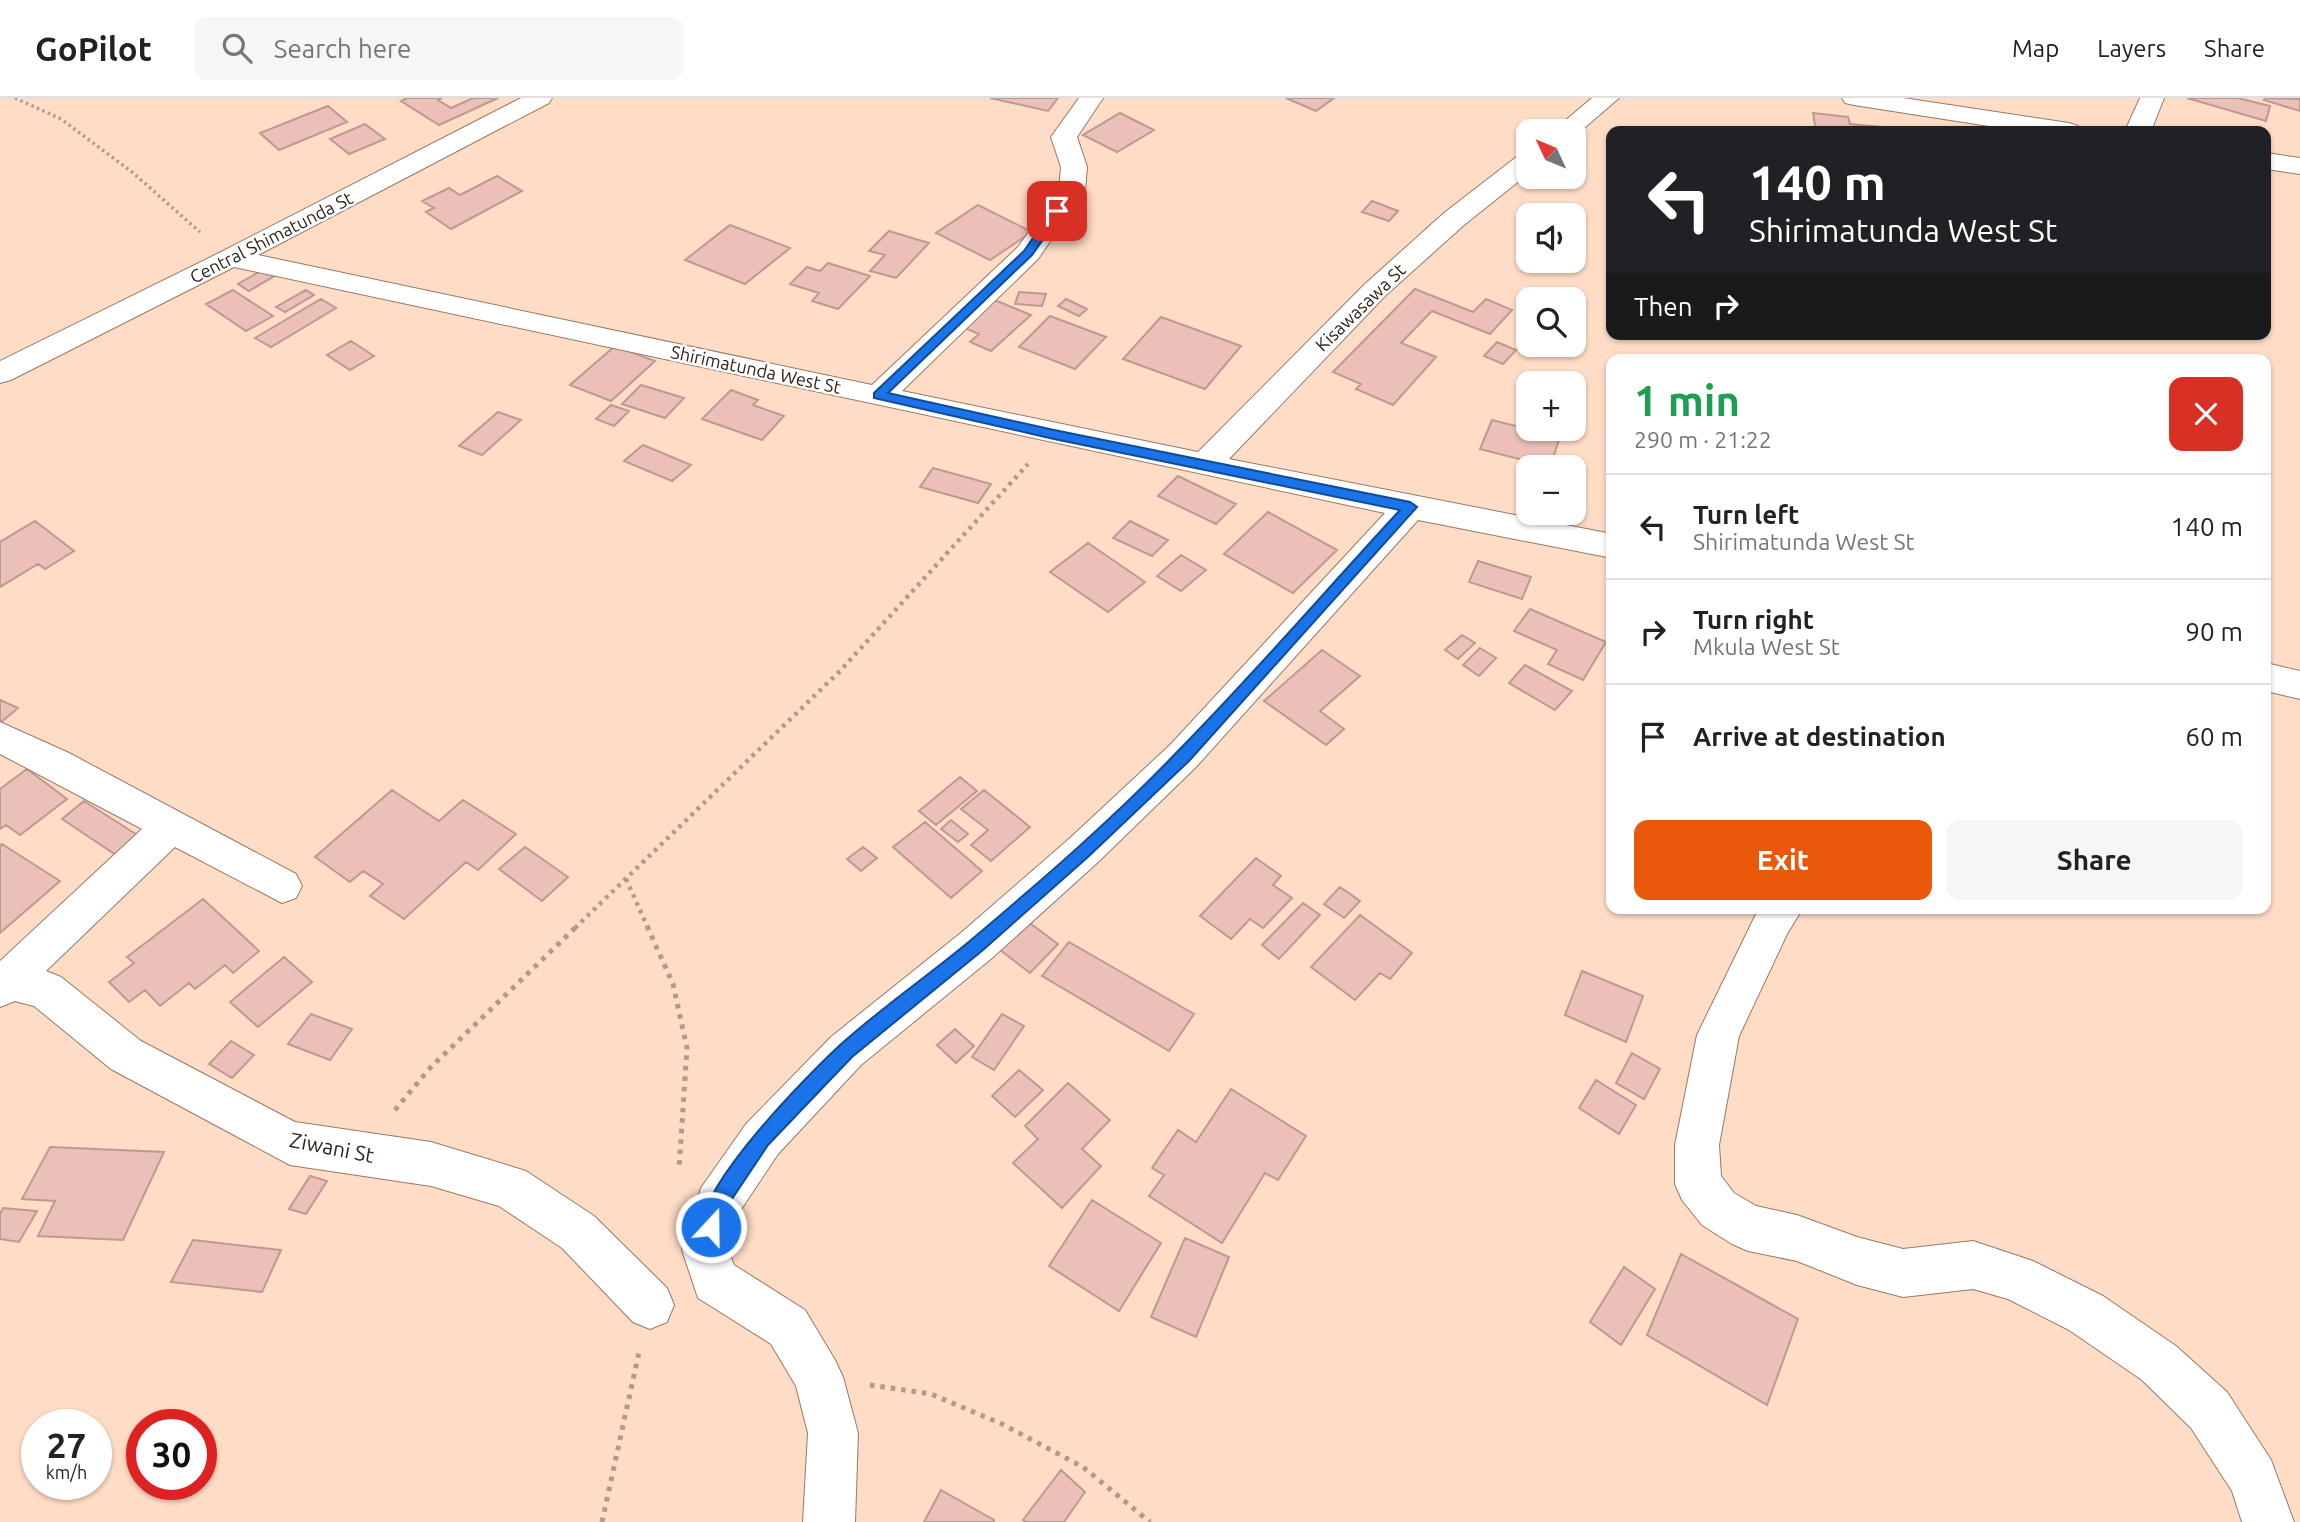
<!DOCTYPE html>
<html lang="en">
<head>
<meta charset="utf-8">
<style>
	:root { --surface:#fff; --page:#f6f6f6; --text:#222; --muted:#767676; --line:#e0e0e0; --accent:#ea580c }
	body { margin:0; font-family:Ubuntu,sans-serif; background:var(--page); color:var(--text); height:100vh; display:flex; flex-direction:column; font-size:26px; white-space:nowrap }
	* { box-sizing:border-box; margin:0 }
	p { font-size:23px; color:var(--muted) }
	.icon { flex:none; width:38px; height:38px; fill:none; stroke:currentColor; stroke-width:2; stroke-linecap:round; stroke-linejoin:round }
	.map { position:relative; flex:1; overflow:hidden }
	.panel { position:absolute; left:1606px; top:256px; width:665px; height:560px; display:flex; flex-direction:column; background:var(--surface); border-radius:14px; box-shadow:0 2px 5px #0004 }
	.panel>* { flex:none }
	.top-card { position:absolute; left:1606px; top:28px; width:665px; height:214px; border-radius:14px; box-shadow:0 2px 5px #0004; background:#202124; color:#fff; overflow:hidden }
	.needle { width:46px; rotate:314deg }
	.tools { position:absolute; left:1516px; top:21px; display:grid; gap:14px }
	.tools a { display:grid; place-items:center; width:70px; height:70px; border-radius:14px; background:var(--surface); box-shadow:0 2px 5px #0004; font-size:35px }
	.speed { position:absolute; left:21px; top:1311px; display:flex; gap:14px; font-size:35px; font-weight:700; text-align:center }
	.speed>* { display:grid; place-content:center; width:91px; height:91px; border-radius:50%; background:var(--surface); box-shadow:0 2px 5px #0004; line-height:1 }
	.speed small { font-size:18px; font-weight:400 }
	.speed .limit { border:10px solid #d22; background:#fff; color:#111 }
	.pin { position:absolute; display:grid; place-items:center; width:60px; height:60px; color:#fff; margin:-30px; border-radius:14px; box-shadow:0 4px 10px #0006 }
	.me { position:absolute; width:77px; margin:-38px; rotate:21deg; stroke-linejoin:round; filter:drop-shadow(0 0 5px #0008) }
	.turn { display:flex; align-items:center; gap:24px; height:147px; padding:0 28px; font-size:32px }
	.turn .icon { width:91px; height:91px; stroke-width:2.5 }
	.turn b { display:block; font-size:49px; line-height:60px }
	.then { display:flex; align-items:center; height:66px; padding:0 28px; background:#0003; gap:14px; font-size:26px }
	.round { display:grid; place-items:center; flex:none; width:74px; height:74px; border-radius:14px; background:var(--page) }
	.overview { display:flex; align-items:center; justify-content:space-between; height:119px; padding:0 28px }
	h1 { font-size:42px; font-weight:700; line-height:52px; color:#1e9e55 }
	.primary-button { display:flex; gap:14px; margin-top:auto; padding:14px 28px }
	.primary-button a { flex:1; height:80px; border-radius:14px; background:var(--accent); color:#fff; font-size:28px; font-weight:700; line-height:80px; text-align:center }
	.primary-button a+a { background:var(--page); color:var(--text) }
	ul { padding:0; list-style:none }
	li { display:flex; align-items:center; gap:21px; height:105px; padding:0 28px; border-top:2px solid var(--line) }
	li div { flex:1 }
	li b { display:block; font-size:26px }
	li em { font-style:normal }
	header { display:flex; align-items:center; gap:42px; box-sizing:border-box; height:98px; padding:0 35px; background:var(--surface); border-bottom:2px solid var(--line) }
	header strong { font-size:33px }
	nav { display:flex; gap:38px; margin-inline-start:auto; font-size:24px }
	.search { width:490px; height:63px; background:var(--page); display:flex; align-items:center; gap:18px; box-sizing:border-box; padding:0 24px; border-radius:14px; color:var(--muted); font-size:26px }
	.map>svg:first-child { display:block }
	.building { fill:#eac0b9; stroke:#c09891; stroke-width:2 }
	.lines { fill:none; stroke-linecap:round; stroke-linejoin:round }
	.minor-casing { stroke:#987965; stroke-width:2 }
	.path-far2 { stroke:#b39987; stroke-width:3.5; stroke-dasharray:2.5 3.5; stroke-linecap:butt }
	.path-far1 { stroke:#b39987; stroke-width:4.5; stroke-dasharray:3.5 5; stroke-linecap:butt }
	.path { stroke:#b39987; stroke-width:5; stroke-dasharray:4.5 6; stroke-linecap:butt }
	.minor { fill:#fff; fill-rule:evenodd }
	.route { fill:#1a73e8; stroke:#114b97; stroke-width:2 }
	.labels { text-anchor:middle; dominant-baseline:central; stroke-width:5; stroke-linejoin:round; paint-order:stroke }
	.far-street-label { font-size:18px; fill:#30241b; stroke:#fff }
	.street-label { font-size:21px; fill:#30241b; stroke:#fff }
</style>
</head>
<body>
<header>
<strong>GoPilot</strong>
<div class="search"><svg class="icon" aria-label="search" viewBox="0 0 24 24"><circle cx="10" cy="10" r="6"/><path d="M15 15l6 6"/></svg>Search here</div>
<nav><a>Map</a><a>Layers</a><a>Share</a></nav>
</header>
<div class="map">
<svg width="2300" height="1424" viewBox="0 0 2300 1424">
	<rect width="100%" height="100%" fill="#fedcc6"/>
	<path class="building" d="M407 0H442L438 2 451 10 473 0H498L439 27 401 3Z
		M990 0H1058L1048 13Z
		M1286 0H1334L1316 13Z
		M2187 0H2238L2270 8 2266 23Z
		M2265 0 2300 1V13L2264 2Z
		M328 8 347 24 279 52 260 35Z
		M1120 15 1154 32 1117 54 1083 37Z
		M1813 15 1848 19 1850 26 1882 29 1883 33H1816Z
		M365 26 385 41 349 56 330 41Z
		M497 78 522 93 451 131 426 114 434 110 422 103 449 90 460 97Z
		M1372 103 1398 113 1389 123 1362 114Z
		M978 107 1032 134 990 162 936 135Z
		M730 127 790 150 745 186 685 162Z
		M889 133 929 145 896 180 870 173 885 157 869 153Z
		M828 165 870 178 838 211 812 203 819 195 790 186 807 169 820 173Z
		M264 171 276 177 249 193 238 186Z
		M1415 191 1473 214 1486 201 1512 212 1490 236 1432 213 1401 245 1436 259 1393 307 1356 291 1361 286 1333 274Z
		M233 192 273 218 246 233 206 206Z
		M306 192 314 197 285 214 276 209Z
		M1019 194 1046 196 1042 208 1015 206Z
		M321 201 336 210 271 249 255 240Z
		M992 201 1031 217 991 253 970 244 979 236 960 228Z
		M1066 201 1087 211 1079 218 1058 208Z
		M1050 218 1106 239 1075 271 1019 249Z
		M1161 219 1241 248 1205 291 1123 261Z
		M351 243 374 258 350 272 327 257Z
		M1497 244 1516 252 1503 266 1484 258Z
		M615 248 655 263 611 303 570 287Z
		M641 287 684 300 665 320 622 306Z
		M731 292 758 302 753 307 784 318 762 342 702 321Z
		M611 307 629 313 614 328 596 321Z
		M498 314 521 322 482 357 459 348Z
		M1492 322 1560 339 1550 369 1480 351Z
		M643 347 691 367 672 383 624 363Z
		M933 370 991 386 978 405 920 389Z
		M1178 378 1236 406 1216 426 1158 398Z
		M1268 414 1337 452 1293 495 1224 456Z
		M35 423 74 453 45 471 38 466 0 489V444Z
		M1130 423 1168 442 1152 458 1113 440Z
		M1088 445 1145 484 1108 514 1050 474Z
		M1181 457 1206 472 1181 493 1157 478Z
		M1478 463 1531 479 1522 501 1469 484Z
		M1530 511 1606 544 1583 582 1548 566 1557 552 1514 533Z
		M1462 537 1475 545 1458 561 1445 552Z
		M1480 550 1496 560 1479 578 1463 567Z
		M1322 552 1360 578 1320 613 1344 631 1326 647 1264 603Z
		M1525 567 1572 593 1555 612 1509 585Z
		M0 602 18 610 0 625Z
		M27 671 67 701 20 737 6 727 0 731V691Z
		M960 679 977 693 936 727 919 713Z
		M392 692 439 723 463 702 516 736 478 772 466 764 404 821 370 798 383 786 363 773 350 784 315 759Z
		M984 692 1030 729 991 763 971 747 988 732 961 711Z
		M84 703 139 738 116 757 62 721Z
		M951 722 968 736 958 744 941 731Z
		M925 724 982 773 951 800 893 749Z
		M2 746 60 783 0 835V748Z
		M525 749 568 779 542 803 499 771Z
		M863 749 877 760 861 773 847 761Z
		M1256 760 1281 778 1273 787 1292 800 1263 830 1250 821 1231 841 1200 818Z
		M1340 789 1360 803 1344 820 1324 806Z
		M203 801 259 853 233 875 225 867 195 891 189 885 160 908 145 892 129 904 109 884 134 865 127 859Z
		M1303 805 1320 817 1279 861 1262 847Z
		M1015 814 1058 846 1030 875 987 842Z
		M1360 817 1412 855 1390 881 1380 875 1355 902 1311 869Z
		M1069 844 1194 916 1169 953 1042 878Z
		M284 859 312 884 258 929 230 904Z
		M1582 873 1643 898 1626 944 1565 917Z
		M311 916 352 931 330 962 288 946Z
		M1002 916 1024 928 994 972 972 959Z
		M955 931 974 948 956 965 937 947Z
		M231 943 254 957 232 980 209 966Z
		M1632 955 1660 971 1644 1001 1616 985Z
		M1019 972 1043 992 1015 1019 992 998Z
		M1596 982 1636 1007 1619 1036 1579 1010Z
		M1068 985 1110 1022 1082 1051 1101 1068 1062 1110 1013 1065 1038 1041 1025 1028Z
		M1231 991 1306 1038 1278 1082 1265 1075 1222 1145 1149 1098 1164 1077 1152 1070 1178 1032 1196 1044Z
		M50 1049 164 1054 123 1142 38 1138 55 1103 22 1101Z
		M310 1078 327 1083 306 1116 289 1111Z
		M1092 1102 1161 1145 1119 1213 1049 1168Z
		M3 1110 37 1113 19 1144 0 1141V1116Z
		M1185 1140 1229 1159 1196 1239 1151 1219Z
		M193 1142 281 1152 262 1194 171 1184Z
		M1681 1156 1798 1221 1767 1307 1647 1237Z
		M1624 1169 1655 1191 1621 1247 1590 1224Z
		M1061 1372 1085 1394 1064 1424H1026L1023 1422Z
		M941 1392 994 1422V1424H924Z"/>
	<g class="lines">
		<defs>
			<path id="minor" d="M521 0H552L549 5 258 157 872 287 1018 149 1059 92 1061 69 1051 39 1079 0H1103L1077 39 1087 69 1085 92 1038 161 902 293 1198 354 1365 186 1444 115 1519 57 1528 55V76L1464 127 1385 198 1229 361 1612 436V460L1418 422 1196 669 1097 765 992 860 861 967 778 1056 738 1116 728 1152 734 1167 805 1212 835 1262 843 1279 858 1335 855 1424H803L808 1335 796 1288 771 1246 698 1200 682 1152 701 1090 746 1026 831 939 962 834 1069 741 1170 647 1385 415 234 169 11 282 0 285V263L221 154Z
				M1592 0H1619L1575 38 1573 33H1553Z
				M1842 0H1903L2069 25 2078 28 2082 33H2021L1854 7 1845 5Z
				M2140 0H2164L2151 33H2125Z
				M2266 55 2300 60V76L2266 71Z
				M2266 565 2300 573V601L2266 593Z
				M0 624 69 655 296 776 302 788 296 800 282 805 175 749 46 873 61 879 141 943 295 1024 431 1044 526 1073 594 1118 667 1190 674 1207 667 1224 650 1231 633 1224 562 1150 499 1108 431 1088 290 1067 111 971 34 908 15 903 0 909V863L142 731 0 656Z
				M1759 810H1803L1787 836 1739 938 1719 1047 1721 1078 1734 1095 1756 1108 1797 1117 1857 1139 1903 1151 1973 1143 2033 1163 2103 1198 2176 1248 2227 1294 2271 1362 2294 1424H2242L2232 1393 2191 1330 2142 1282 2069 1232 2008 1201 1973 1191 1903 1199 1857 1187 1797 1163 1748 1153 1732 1146 1702 1127 1682 1102 1675 1086V1047L1697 937Z"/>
		</defs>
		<use href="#minor" class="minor-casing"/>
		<path class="path-far2" d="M15 0 61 21 132 74 200 134"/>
		<path class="path-far1" d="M626 781 648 830
			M575 830 840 573 1028 366"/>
		<path class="path" d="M647 828 673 886 687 950 679 1071
			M395 1012 430 970 577 828
			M870 1287 931 1296 1002 1326 1083 1369 1150 1424
			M602 1424 639 1254"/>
		<use href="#minor" class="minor"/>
	</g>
	<path class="route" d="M1057 110 1063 113 1032 157 888 295 1054 332 1410 404 1417 409 1189 663 1089 758 983 852 852 959 768 1047 726 1110 718 1136 711 1139 704 1136C688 1097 810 975 839 948 881 910 928 878 971 842 1042 782 1114 720 1178 653 1255 575 1326 492 1400 412L1054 341 874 300V295L1024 153 1053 111Z"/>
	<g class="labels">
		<g class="far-street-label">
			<text transform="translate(271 139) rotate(-27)">Central Shimatunda St</text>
			<text transform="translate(1360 209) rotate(-44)">Kisawasawa St</text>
			<text transform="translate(756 271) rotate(12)">Shirimatunda West St</text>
		</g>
		<g class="street-label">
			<text transform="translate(332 1049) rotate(11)">Ziwani St</text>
		</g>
	</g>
</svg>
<div class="tools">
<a><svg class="needle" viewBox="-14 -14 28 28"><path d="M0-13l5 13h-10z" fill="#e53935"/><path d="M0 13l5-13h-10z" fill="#767676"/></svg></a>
<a><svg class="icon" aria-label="sound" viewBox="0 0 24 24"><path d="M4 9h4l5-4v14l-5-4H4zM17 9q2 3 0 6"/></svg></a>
<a><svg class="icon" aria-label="search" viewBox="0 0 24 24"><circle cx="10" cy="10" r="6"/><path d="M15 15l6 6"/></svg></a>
<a>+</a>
<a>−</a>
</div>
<div class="speed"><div>27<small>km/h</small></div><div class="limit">30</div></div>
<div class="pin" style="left:1057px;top:113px;background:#d93025"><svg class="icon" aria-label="arrive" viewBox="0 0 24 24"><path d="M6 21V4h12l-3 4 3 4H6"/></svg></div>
<svg class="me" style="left:711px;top:1129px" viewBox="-20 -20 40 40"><circle r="17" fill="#1a73e8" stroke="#fff" stroke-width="3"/><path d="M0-11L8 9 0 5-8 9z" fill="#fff"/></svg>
<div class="top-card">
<div class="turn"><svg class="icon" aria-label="left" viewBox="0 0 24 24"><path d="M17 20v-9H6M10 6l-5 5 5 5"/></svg><div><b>140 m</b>Shirimatunda West St</div></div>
<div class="then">Then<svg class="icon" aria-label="right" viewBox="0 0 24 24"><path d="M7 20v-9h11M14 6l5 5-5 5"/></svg></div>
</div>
<section class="panel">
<div class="overview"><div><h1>1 min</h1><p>290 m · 21:22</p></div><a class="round" style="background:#d93025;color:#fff"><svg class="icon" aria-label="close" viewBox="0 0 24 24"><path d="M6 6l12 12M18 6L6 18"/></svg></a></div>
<ul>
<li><svg class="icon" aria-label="left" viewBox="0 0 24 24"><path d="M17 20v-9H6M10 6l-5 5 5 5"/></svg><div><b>Turn left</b><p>Shirimatunda West St</p></div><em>140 m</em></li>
<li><svg class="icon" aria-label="right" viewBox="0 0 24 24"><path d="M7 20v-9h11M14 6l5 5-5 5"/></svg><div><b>Turn right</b><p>Mkula West St</p></div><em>90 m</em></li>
<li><svg class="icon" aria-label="arrive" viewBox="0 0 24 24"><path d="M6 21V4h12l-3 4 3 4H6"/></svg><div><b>Arrive at destination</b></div><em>60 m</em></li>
</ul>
<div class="primary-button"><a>Exit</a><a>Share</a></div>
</section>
</div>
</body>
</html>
